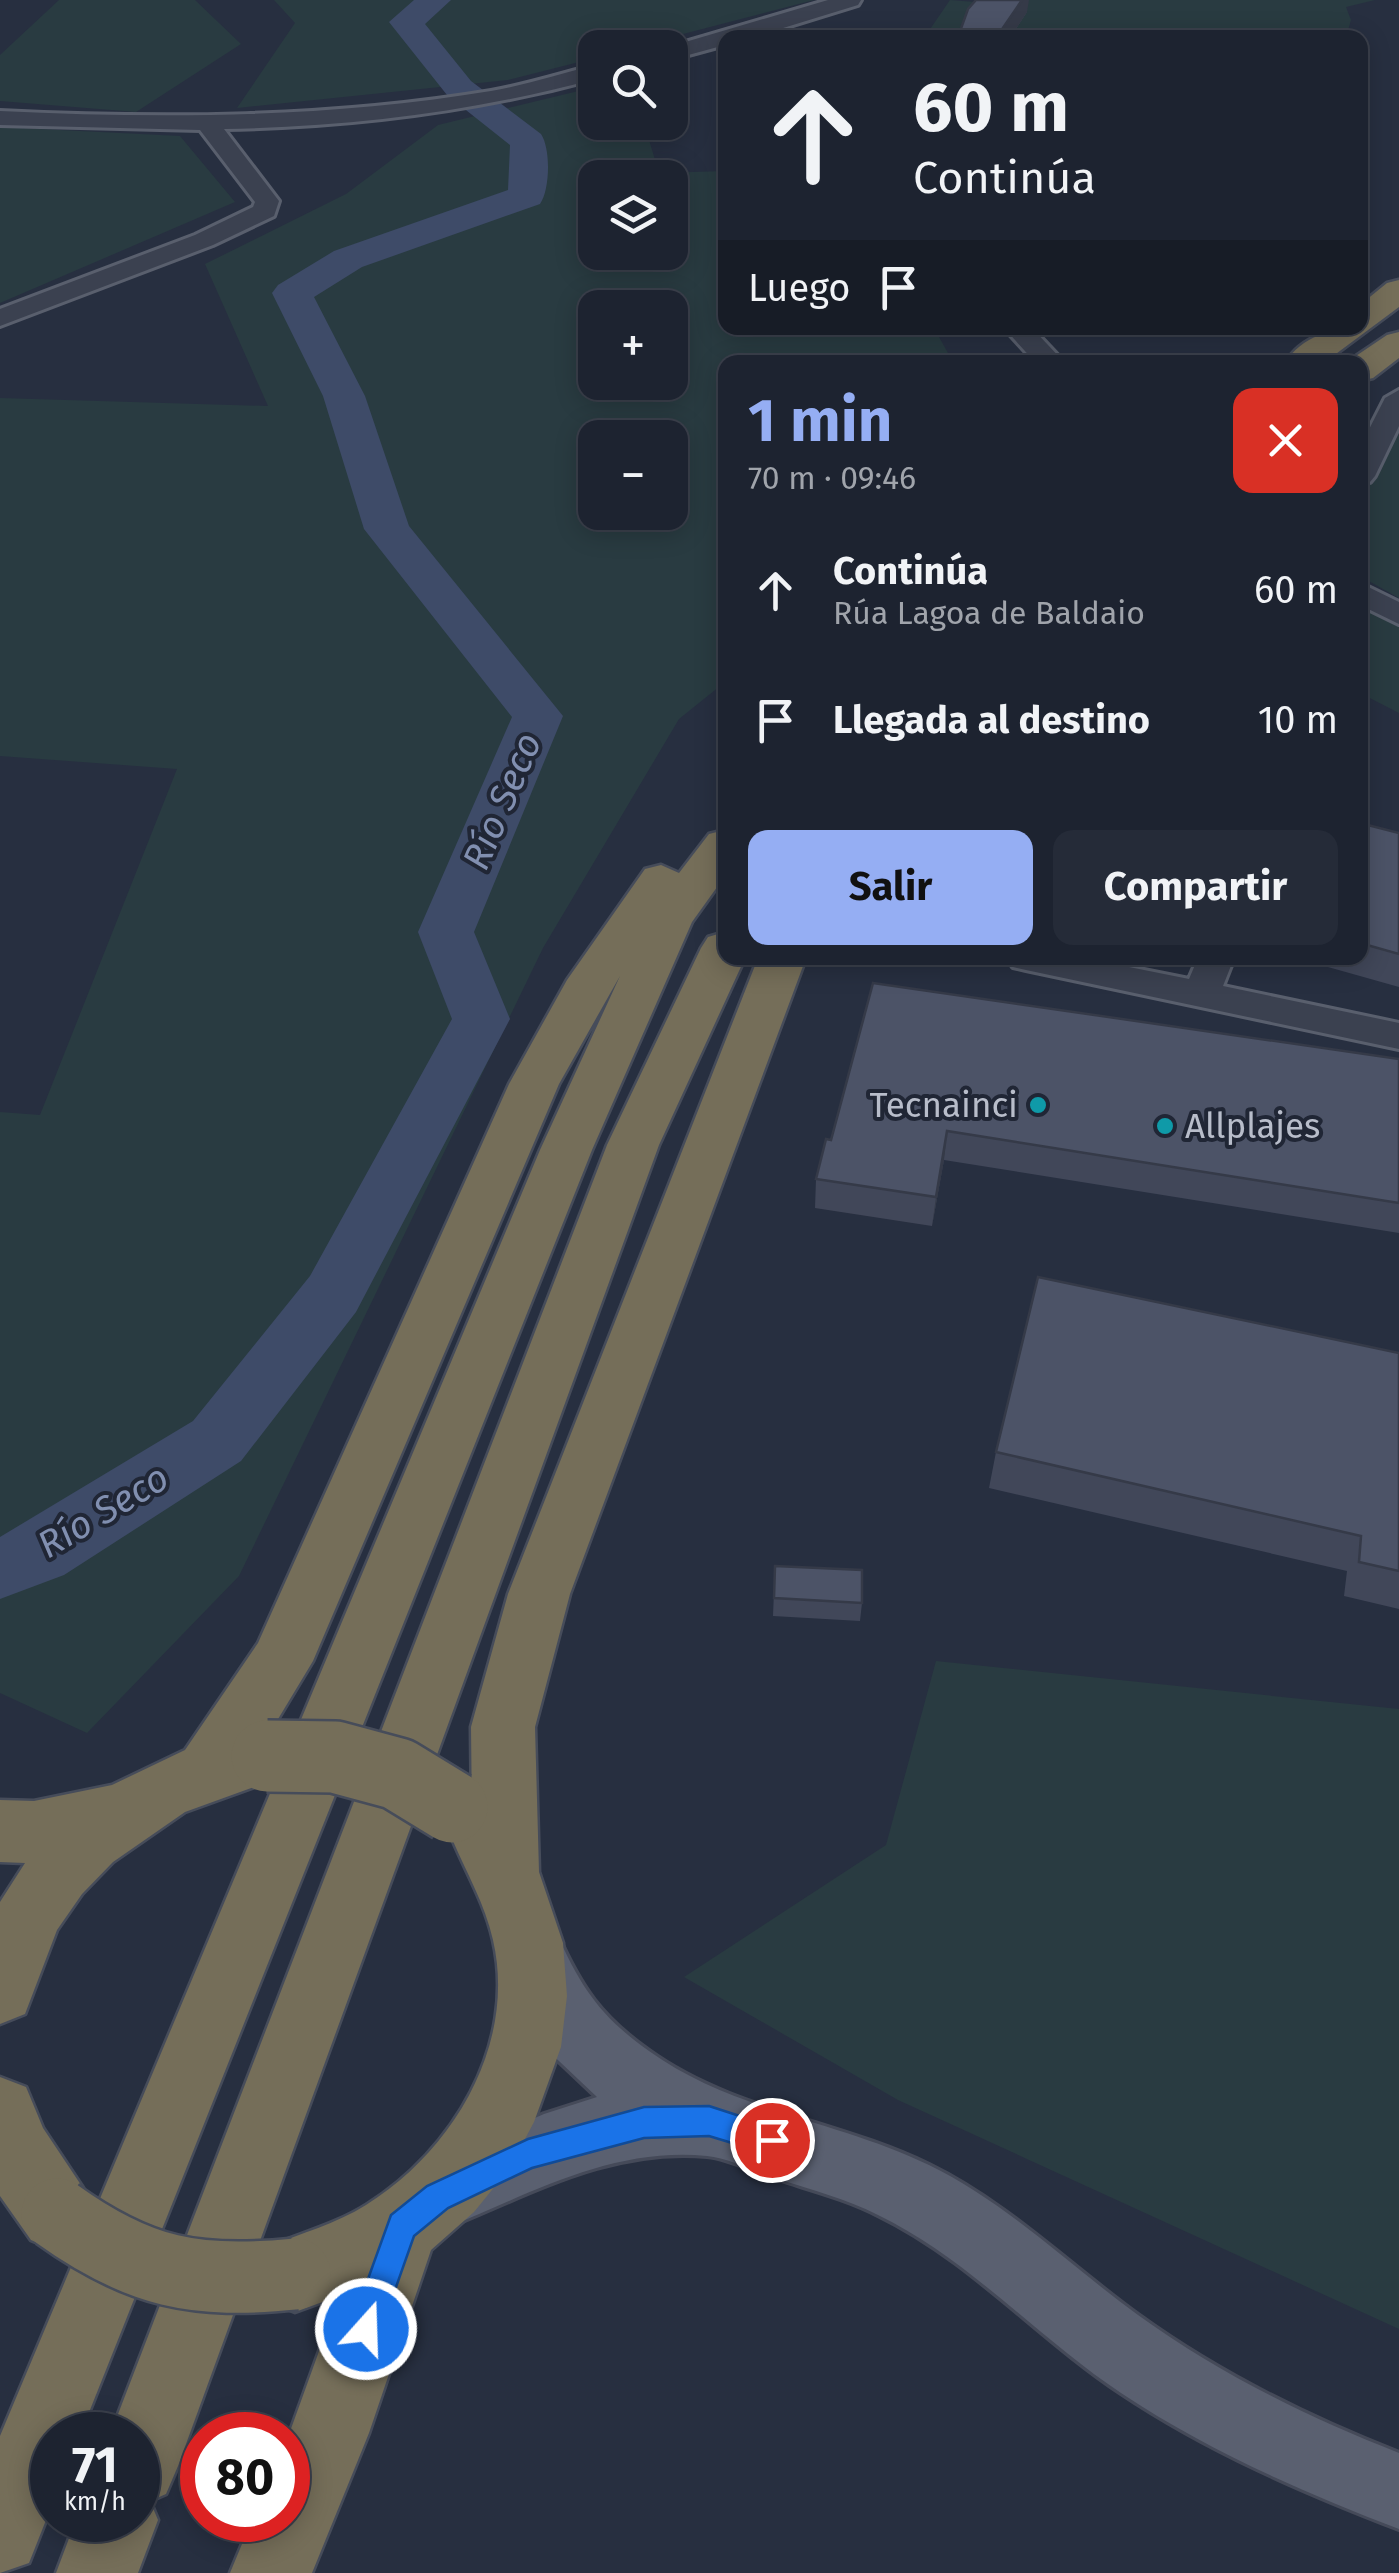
<!DOCTYPE html>
<html lang="es">
<head>
<meta charset="utf-8">
<style>
	:root { --surface:#1d2330; --page:#252b38; --text:#f1f3f6; --muted:#a0a4ab; --line:#3b404c; --accent:#95aef3 }
	body { margin:0; font-family:"Fira Sans",sans-serif; background:var(--page); color:var(--text); height:100vh; display:flex; flex-direction:column; font-size:38px; white-space:nowrap }
	* { box-sizing:border-box; margin:0 }
	p { font-size:32px; color:var(--muted) }
	.icon { flex:none; width:55px; height:55px; fill:none; stroke:currentColor; stroke-width:2; stroke-linecap:round; stroke-linejoin:round }
	.map { position:relative; flex:1; overflow:hidden }
	.side { position:absolute; left:718px; top:355px; width:650px; height:610px; display:flex; flex-direction:column; background:var(--surface); border-radius:20px; box-shadow:0 5px 25px #0003,0 0 0 2px var(--line) }
	.side>* { flex:none }
	.guide { position:absolute; left:718px; top:30px; width:650px; height:305px; border-radius:20px; box-shadow:0 5px 25px #0003,0 0 0 2px var(--line); background:#1d2330; color:var(--text); overflow:hidden }
	.buttons { position:absolute; left:578px; top:30px; display:grid; gap:20px }
	.buttons a { display:grid; place-items:center; width:110px; height:110px; border-radius:20px; background:var(--surface); box-shadow:0 5px 25px #0003,0 0 0 2px var(--line); font-size:50px }
	.speed { position:absolute; left:30px; top:2412px; display:flex; gap:20px; font-size:50px; font-weight:700; text-align:center }
	.speed>* { display:grid; place-content:center; width:130px; height:130px; border-radius:50%; background:var(--surface); box-shadow:0 5px 25px #0003,0 0 0 2px var(--line); line-height:1 }
	.speed small { font-size:25px; font-weight:400 }
	.speed .limit { border:15px solid #d22; background:#fff; color:#111 }
	.pin { position:absolute; display:grid; place-items:center; width:85px; height:85px; color:#fff; margin:-42px; border:5px solid #fff; border-radius:50%; box-shadow:0 2px 10px #0007 }
	.me { position:absolute; width:110px; margin:-55px; rotate:20deg; stroke-linejoin:round; filter:drop-shadow(0 0 8px #0008) }
	.turn { display:flex; align-items:center; gap:35px; height:210px; padding:0 30px; font-size:45px }
	.turn .icon { width:130px; height:130px; stroke-width:2.5 }
	.turn b { display:block; font-size:70px; line-height:85px }
	.then { display:flex; align-items:center; height:95px; padding:0 30px; background:#0003; gap:20px; font-size:38px }
	.round { display:grid; place-items:center; flex:none; width:105px; height:105px; border-radius:20px; background:var(--page) }
	.headline { display:flex; align-items:center; justify-content:space-between; height:170px; padding:0 30px }
	h1 { font-size:60px; font-weight:700; line-height:75px; color:var(--accent) }
	.action { display:flex; gap:20px; margin-top:auto; padding:20px 30px }
	.action a { flex:1; height:115px; border-radius:20px; background:var(--accent); color:#111; font-size:40px; font-weight:700; line-height:115px; text-align:center }
	.action a+a { background:var(--page); color:var(--text) }
	ul { padding:0; list-style:none }
	li { display:flex; align-items:center; gap:30px; height:130px; padding:0 30px }
	li div { flex:1 }
	li b { display:block; font-size:38px }
	li em { font-style:normal }
	.map>svg:first-child { display:block }
	.green { fill:#293b41; fill-rule:evenodd }
	.lines { fill:none; stroke-linecap:round; stroke-linejoin:round }
	.river { fill:#3e4b68; fill-rule:evenodd }
	.minor-casing { stroke:#595f6d; stroke-width:6 }
	.major-casing { stroke:#454a59; stroke-width:6 }
	.highway-casing { stroke:#464c5a; stroke-width:5 }
	.minor { fill:#3b4150; fill-rule:evenodd }
	.major { fill:#5a6070; fill-rule:evenodd }
	.highway { fill:#756e59; fill-rule:evenodd }
	.highway-bridge-casing { stroke:#464c5a; stroke-width:76; stroke-linecap:butt }
	.highway-bridge { stroke:#756e59; stroke-width:71 }
	.wall { fill:#414759 }
	.shaded-wall { fill:#353a48 }
	.building { fill:#4c5367; stroke:#353a48; stroke-width:2.5 }
	.route { fill:#1a73e8; stroke:#114b97; stroke-width:2.5 }
	.culture-dot { fill:#0f9aa8; stroke:#202635; stroke-width:4 }
	.labels { text-anchor:middle; dominant-baseline:central; stroke-width:8; stroke-linejoin:round; paint-order:stroke }
	.poi-label { font-size:35px; fill:#b8bdca; stroke:#202635; text-anchor:end }
	.water-label { font-size:38px; font-style:italic; fill:#818fb0; stroke:#202635 }
</style>
</head>
<body>
<div class="map">
<svg width="1399" height="2573" viewBox="0 0 1399 2573">
	<rect width="100%" height="100%" fill="#272f40"/>
	<path class="green" d="M59 0H195L241 44 136 112 0 101V55Z
		M274 0H814L633 47 595 48V58L508 80 237 108 295 23Z
		M950 0 988 3 992 0H1375L1346 7 1351 20 1346 37 924 38Z
		M595 87V122L644 123 659 173 725 171V328H934L953 362H725V682L679 719 543 948 239 1576 87 1733 0 1693V1112L40 1115 177 769 0 756V398L268 406 205 264 346 194 438 125ZM595 178H670V252H595ZM595 308H670V382H595ZM595 438H670V512H595Z
		M0 127 180 136 235 202 0 303Z
		M1399 434V598L1360 576V498Z
		M1360 606 1399 627V713L1360 693Z
		M936 1661 1399 1709V2329L898 2100 684 1977 886 1845Z"/>
	<g class="lines">
		<path class="river" d="M414 0H451L425 24 471 81 541 134C551 149 550 190 540 204L362 267 314 297 365 396 409 526 563 716 474 932 510 1019 356 1312 241 1461 64 1575 0 1599V1537L193 1421 310 1276 452 1019 418 932 512 717 364 529 323 396 272 293 278 285 334 251 508 190 510 145 447 95 389 22Z"/>
		<defs>
			<path id="minor" d="M828 0H861L858 5 751 38H725V45L670 60V48H665Z
				M595 65V79C473 112 350 127 224 129L279 201 274 216 213 245 0 326V309L195 235 253 207 255 202 200 130 0 125V111C164 119 328 118 491 91 526 85 560 74 595 65Z
				M1004 328H1032L1064 362H1035Z
				M1399 390V426L1375 476 1370 482 1360 485V447L1385 398Z
				M1360 583 1399 602V624L1360 605Z
				M1007 958H1084L1189 979 1198 958H1234L1223 986 1399 1023V1049L1026 970 1013 967Z"/>
			<path id="major" d="M534 1925 557 1934C581 1988 601 2017 649 2051 732 2111 839 2121 929 2165 1007 2203 1069 2265 1138 2315 1218 2373 1307 2417 1399 2453V2529C1303 2492 1208 2451 1121 2393 1038 2338 969 2259 878 2215 847 2199 812 2190 778 2179 756 2172 729 2158 707 2156 612 2147 532 2193 448 2227L423 2217 413 2192 423 2167 544 2114 597 2097 541 2044 501 1957 511 1934Z"/>
			<path id="highway" d="M1399 280V307L1325 362H1286C1301 337 1332 328 1360 328V305L1387 283Z
				M1399 332V358L1373 378 1360 381V362H1347L1387 335Z
				M725 830V876L692 922 592 1150 80 2435H52V2505L29 2563 0 2573V2436L82 2241 57 2251 31 2240 0 2196V2077L26 2087 43 2128 83 2188 94 2213 540 1150 620 976 559 1084 313 1661 266 1739 278 1761 268 1782 185 1812 113 1862 82 1894 57 1930 25 2014 0 2024V1902L25 1863 0 1862V1800L34 1801 112 1785 185 1750 258 1643 509 1084 567 980 645 869 661 865 679 873 709 834Z
				M725 932V958H745L659 1145 178 2466 166 2494 150 2501 158 2520 138 2573H56L76 2520H138V2435H110L607 1145 701 948 708 937Z
				M758 958H806L570 1594 535 1727 539 1872 563 1943 567 1996 561 2047 534 2122 509 2169 474 2212 431 2250 369 2433 312 2573H230L252 2520H288V2437L339 2296 295 2312 268 2301 257 2274 268 2247C301 2233 336 2224 366 2205 453 2151 517 2044 493 1940 485 1904 467 1874 453 1841L462 1819 472 1815 471 1727 508 1594Z"/>
		</defs>
		<use href="#minor" class="minor-casing"/>
		<use href="#major" class="major-casing"/>
		<use href="#highway" class="highway-casing"/>
		<use href="#minor" class="minor"/>
		<use href="#major" class="major"/>
		<use href="#highway" class="highway"/>
		<defs>
			<path id="highway-bridge" d="M267 1756 335 1757 398 1774 452 1807
				M57 2214C139 2273 196 2284 295 2274"/>
		</defs>
		<use href="#highway-bridge" class="highway-bridge-casing"/>
		<use href="#highway-bridge" class="highway-bridge"/>
	</g>
	<path class="wall" d="M1027 12 1010 38H959V34Z
		M1360 823 1399 833V987L1296 958H1360Z
		M1399 1059V1233L944 1160 932 1226 815 1208 816 1179 831 1140Z
		M1399 1353V1609L1344 1596 1347 1571 989 1488 996 1452Z
		M775 1566 862 1603 860 1621 773 1616Z"/>
	<path class="shaded-wall" d="M1022 0H1029L1027 12 1010 38H996Z
		M947 1131 944 1160 932 1226 936 1197Z"/>
	<path class="building" d="M976 0H1022L996 38 959 34 968 9Z
		M1360 823 1399 833V954L1360 943Z
		M873 983 1399 1059V1203L947 1131 936 1197 816 1179 826 1139 831 1140Z
		M1038 1277 1399 1353V1571L1359 1562 1361 1536 996 1452Z
		M775 1566 862 1570V1603L774 1598Z"/>
	<path class="route" d="M709 2106 783 2130 788 2140 783 2151 772 2155 709 2136 644 2138 532 2168 448 2208 414 2236 377 2341 366 2345 354 2341 350 2329 391 2215 427 2186 528 2139 644 2107Z"/>
	<g class="culture-dot">
		<circle cx="1038" cy="1105" r="10"/>
		<circle cx="1165" cy="1126" r="10"/>
	</g>
	<g class="labels">
		<g class="poi-label">
			<text x="1018" y="1105">Tecnainci</text>
			<text x="1185" y="1126" text-anchor="start">Allplajes</text>
		</g>
		<g class="water-label">
			<text transform="translate(502 801) rotate(-67)">Río Seco</text>
			<text transform="translate(103 1511) rotate(-31)">Río Seco</text>
		</g>
	</g>
</svg>
<div class="buttons">
<a><svg class="icon" aria-label="search" viewBox="0 0 24 24"><circle cx="10" cy="10" r="6"/><path d="M15 15l6 6"/></svg></a>
<a><svg class="icon" aria-label="layers" viewBox="0 0 24 24"><path d="M12 4l9 5-9 5-9-5zM3 14l9 5 9-5"/></svg></a>
<a>+</a>
<a>−</a>
</div>
<div class="speed"><div>71<small>km/h</small></div><div class="limit">80</div></div>
<div class="pin" style="left:772px;top:2140px;background:#d93025"><svg class="icon" aria-label="arrive" viewBox="0 0 24 24"><path d="M6 21V4h12l-3 4 3 4H6"/></svg></div>
<svg class="me" style="left:366px;top:2329px" viewBox="-20 -20 40 40"><circle r="17" fill="#1a73e8" stroke="#fff" stroke-width="3"/><path d="M0-11L8 9 0 5-8 9z" fill="#fff"/></svg>
<div class="guide">
<div class="turn"><svg class="icon" aria-label="ahead" viewBox="0 0 24 24"><path d="M12 20V5M6 11l6-6 6 6"/></svg><div><b>60 m</b>Continúa</div></div>
<div class="then">Luego<svg class="icon" aria-label="arrive" viewBox="0 0 24 24"><path d="M6 21V4h12l-3 4 3 4H6"/></svg></div>
</div>
<section class="side">
<div class="headline"><div><h1>1 min</h1><p>70 m · 09:46</p></div><a class="round" style="background:#d93025;color:#fff"><svg class="icon" aria-label="close" viewBox="0 0 24 24"><path d="M6 6l12 12M18 6L6 18"/></svg></a></div>
<ul>
<li><svg class="icon" aria-label="ahead" viewBox="0 0 24 24"><path d="M12 20V5M6 11l6-6 6 6"/></svg><div><b>Continúa</b><p>Rúa Lagoa de Baldaio</p></div><em>60 m</em></li>
<li><svg class="icon" aria-label="arrive" viewBox="0 0 24 24"><path d="M6 21V4h12l-3 4 3 4H6"/></svg><div><b>Llegada al destino</b></div><em>10 m</em></li>
</ul>
<div class="action"><a>Salir</a><a>Compartir</a></div>
</section>
</div>
</body>
</html>
